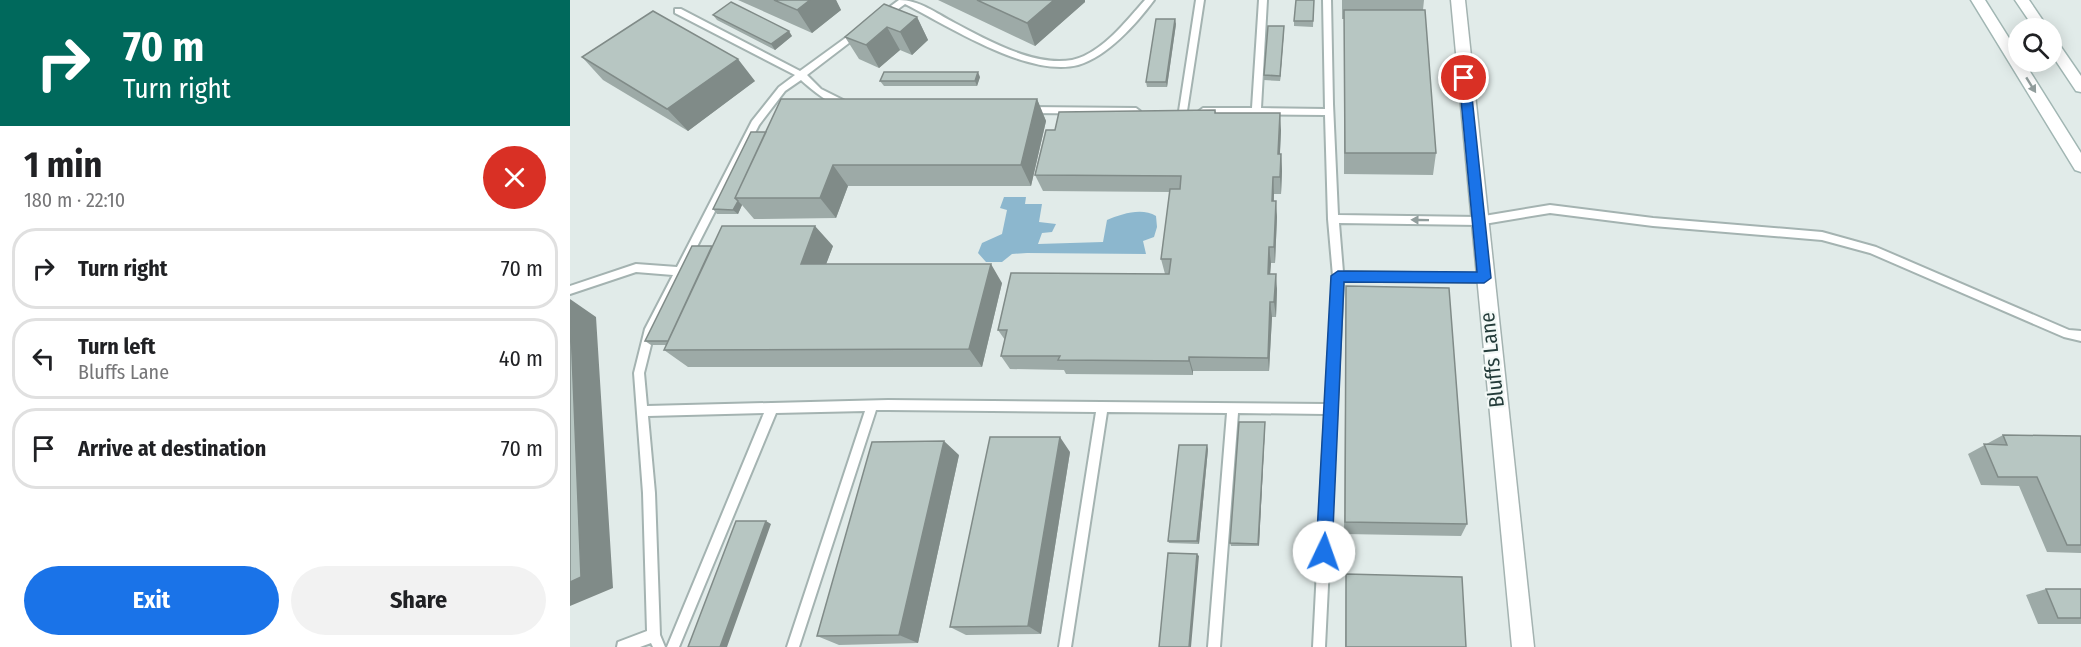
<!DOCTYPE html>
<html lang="en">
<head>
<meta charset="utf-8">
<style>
	:root { --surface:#fff; --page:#f2f2f2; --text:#202124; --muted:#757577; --line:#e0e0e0; --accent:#1a73e8 }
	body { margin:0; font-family:"Fira Sans Condensed",sans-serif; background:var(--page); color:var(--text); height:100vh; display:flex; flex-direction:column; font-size:22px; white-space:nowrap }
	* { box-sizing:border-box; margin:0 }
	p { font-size:20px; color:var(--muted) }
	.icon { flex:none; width:33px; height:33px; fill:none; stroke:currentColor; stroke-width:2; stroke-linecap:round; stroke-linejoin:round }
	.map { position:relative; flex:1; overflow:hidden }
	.side { display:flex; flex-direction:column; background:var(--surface); width:570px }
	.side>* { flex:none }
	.hud { background:#00695c; color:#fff; overflow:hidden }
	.fabs { position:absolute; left:1438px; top:18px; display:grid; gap:12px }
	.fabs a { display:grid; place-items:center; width:54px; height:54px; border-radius:50%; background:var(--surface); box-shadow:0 3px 15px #0003; font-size:30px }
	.pin { position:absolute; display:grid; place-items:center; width:51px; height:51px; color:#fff; margin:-26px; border:3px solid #fff; border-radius:50%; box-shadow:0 2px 6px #0007 }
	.me { position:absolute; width:66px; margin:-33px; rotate:3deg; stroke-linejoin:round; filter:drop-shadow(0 0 4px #0008) }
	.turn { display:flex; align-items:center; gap:21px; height:126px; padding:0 24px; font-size:27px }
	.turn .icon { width:78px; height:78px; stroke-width:2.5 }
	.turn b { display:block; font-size:42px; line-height:51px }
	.round { display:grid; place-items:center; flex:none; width:63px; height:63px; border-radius:32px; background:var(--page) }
	.summary { display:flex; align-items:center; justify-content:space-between; height:102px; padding:0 24px }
	h1 { font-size:36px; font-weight:700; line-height:45px }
	.primary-button { display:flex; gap:12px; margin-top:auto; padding:12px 24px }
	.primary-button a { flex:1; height:69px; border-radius:36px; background:var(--accent); color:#fff; font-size:24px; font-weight:700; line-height:69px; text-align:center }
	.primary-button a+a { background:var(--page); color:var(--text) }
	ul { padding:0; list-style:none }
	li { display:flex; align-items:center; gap:18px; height:81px; margin:0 12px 9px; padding:0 12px; border:3px solid var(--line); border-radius:24px }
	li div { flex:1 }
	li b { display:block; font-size:22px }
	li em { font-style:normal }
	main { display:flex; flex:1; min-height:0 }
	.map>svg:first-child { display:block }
	.water { fill:#8cb7ce }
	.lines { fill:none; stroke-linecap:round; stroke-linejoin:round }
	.lane-casing { stroke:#a4b3b1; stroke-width:4 }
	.street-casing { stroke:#a4b3b1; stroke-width:3 }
	.secondary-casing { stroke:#a1b6b3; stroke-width:3 }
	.lane { fill:#fff; fill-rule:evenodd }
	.street { fill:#fff; fill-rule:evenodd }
	.secondary { fill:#fff; fill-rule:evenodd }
	.wall { fill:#9daaa7 }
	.shaded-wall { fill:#808b88 }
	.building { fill:#b7c6c2; stroke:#808b88; stroke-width:1.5 }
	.oneway { fill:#919d9c }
	.route { fill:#1a73e8; stroke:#114b97; stroke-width:1.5 }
	.labels { text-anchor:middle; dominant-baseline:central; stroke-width:4.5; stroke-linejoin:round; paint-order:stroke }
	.street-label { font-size:21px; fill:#233b39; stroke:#f2f8f6 }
</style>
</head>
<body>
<main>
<section class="side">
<div class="hud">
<div class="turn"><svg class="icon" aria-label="right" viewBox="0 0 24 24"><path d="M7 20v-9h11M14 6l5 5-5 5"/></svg><div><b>70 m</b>Turn right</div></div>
</div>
<div class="summary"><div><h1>1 min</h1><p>180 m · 22:10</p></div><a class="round" style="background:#d93025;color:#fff"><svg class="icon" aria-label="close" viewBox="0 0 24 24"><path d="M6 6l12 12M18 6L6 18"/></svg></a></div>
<ul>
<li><svg class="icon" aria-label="right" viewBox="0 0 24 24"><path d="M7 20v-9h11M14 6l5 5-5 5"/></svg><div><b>Turn right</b></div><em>70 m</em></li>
<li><svg class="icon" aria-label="left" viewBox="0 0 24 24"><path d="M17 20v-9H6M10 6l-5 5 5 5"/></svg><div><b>Turn left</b><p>Bluffs Lane</p></div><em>40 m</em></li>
<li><svg class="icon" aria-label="arrive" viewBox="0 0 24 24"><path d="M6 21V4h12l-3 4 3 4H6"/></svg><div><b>Arrive at destination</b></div><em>70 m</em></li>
</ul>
<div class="primary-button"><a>Exit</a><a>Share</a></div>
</section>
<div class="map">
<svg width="1511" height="647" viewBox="0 0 1511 647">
	<rect width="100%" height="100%" fill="#e1ebe9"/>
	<path class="water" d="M434 197H456L455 204H472L469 222 486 224 482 232 472 233 468 244 533 242 537 220C551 214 572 207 586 216L587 227 584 237 573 241 576 254 457 253 442 254 432 262H416L408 253 412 243 432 234 437 210 430 208Z"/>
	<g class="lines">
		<defs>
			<path id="lane" d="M329 0C349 0 366 13 383 22 417 40 476 74 514 56 539 44 557 20 575 0H584C567 23 537 57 508 65 458 78 379 26 335 4L316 18H310V14Z
				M626 0H634L617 111 613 114 609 111Z
				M689 0H697L691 108 755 109 753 0H761L763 104 768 215 908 217 980 205 1083 218 1252 232 1306 247 1499 330 1511 331V341L1494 337 1300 253 1252 240 1083 226 980 213 908 225 769 223 773 272 914 274 918 275 919 278 918 281 914 282 773 280 755 647H743L755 414 668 413 650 647H638L657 413 537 412 501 647H489L526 412 318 410H306L229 647H217L295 411 206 413 109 647H97L194 413 78 416 85 493 90 635 95 647H83L81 643 70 647H47L48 642 77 631 73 493 64 373 75 329 103 275 66 272 0 294V286L66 264 107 267 182 121 209 87 225 75 105 13V9H111L230 71 285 31 288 30 292 33 237 75 251 89 279 103V107C263 108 242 90 231 80L215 91 189 125 85 329 74 373 77 406 318 400 756 404 763 276 758 219 755 115 633 114 629 111 633 108H682Z
				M459 107 566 108 570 111 566 114 459 113 455 110Z"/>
			<path id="street" d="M881 0H895L964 647H942Z"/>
			<path id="secondary" d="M1401 0H1415L1449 54V62H1454L1511 153V172L1505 170Z
				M1445 0H1459L1478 28H1464Z
				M1482 39 1487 41 1511 76V92L1506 91 1482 55Z"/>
		</defs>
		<use href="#lane" class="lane-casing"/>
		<use href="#street" class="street-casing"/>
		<use href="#secondary" class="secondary-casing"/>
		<use href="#lane" class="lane"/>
		<use href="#street" class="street"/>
		<use href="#secondary" class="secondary"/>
	</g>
	<path class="wall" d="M168 0H266L271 10 242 33Z
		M368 0H515V2L465 46Z
		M744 0 743 27 724 26V21Z
		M772 0H854L853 10 866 153 863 175 774 174V19H772Z
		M143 15 222 36 205 50 147 20Z
		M347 17 358 40 342 55 330 50 309 68 289 59 275 37Z
		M606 24 597 87H577L576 82Z
		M714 26 710 81 694 80V75Z
		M12 57 185 81 118 131 33 80Z
		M410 77 407 86H314L310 81Z
		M467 99 476 121 461 186H278L266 218 184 219 172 205 168 214H147L143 209 196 132Z
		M645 110 646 113 711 130 710 154H711L712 171 711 194H704V201L707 217 705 263H701L700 274 707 289 706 317H702L699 371H623V375L496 374 494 370 440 369 431 356 435 340 428 330 595 274 591 259 600 192 473 191 465 175 485 130Z
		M142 246H263L256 264 432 283 412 367H118L94 350 96 345H81L75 341Z
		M776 286 897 524 891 536 774 534Z
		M695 426 689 546H661L660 543Z
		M1433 435 1511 436V553L1477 552 1449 486 1411 485 1398 454Z
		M638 449 629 544 599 543 598 541Z
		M500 452 471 634 396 635 380 627Z
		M389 455 348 643 269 645 247 636Z
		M776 574 896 647H775Z
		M1476 589H1511V624H1468L1456 595Z"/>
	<path class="shaded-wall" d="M240 0H266L271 10 242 33 227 10Z
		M484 0H515V2L465 46 457 23Z
		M347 17 358 40 342 55 330 32Z
		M605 19 606 24 597 87 596 82Z
		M714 26V31L710 81V76Z
		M317 27 330 50 309 68 296 45Z
		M219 31 222 36 205 50 201 44Z
		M168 59 185 81 118 131 97 109Z
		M408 72 410 77 407 86 405 81Z
		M467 99 476 121 461 186 451 165Z
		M710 113 711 130 709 171 708 154Z
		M711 154 712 171 711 194 710 177Z
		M263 165 278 186 266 218 250 198Z
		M703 177 704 194 703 217 702 201Z
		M168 201 172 205 168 214 163 210Z
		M706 201 707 217 705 263 704 247Z
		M245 226 263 246 249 283 231 264Z
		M699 247 701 263 699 289 698 274Z
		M421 264 432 283 412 367 399 349Z
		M706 274 707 289 706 317 704 302Z
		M0 299 26 317 43 588 0 606Z
		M700 302 702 317 699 371 698 358Z
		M619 357 623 371V375L619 361Z
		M695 422V426L689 546 688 544Z
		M490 437 500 452 471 634 458 626Z
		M374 441 389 455 348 643 329 635Z
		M637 445 638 449 629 544 627 541Z
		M196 521 201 524 157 647H150Z
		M627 554 629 556 621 647H619Z"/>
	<path class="building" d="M204 0H240L227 10Z
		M407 0H484L457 23Z
		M726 0H744L743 21H724Z
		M161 2 219 31 201 44 143 15Z
		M314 4 347 17 330 32 317 27 296 45 275 37Z
		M774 10H855L866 153H775Z
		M83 11 168 59 97 109 12 57Z
		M586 19H605L596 82H576Z
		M698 26H714L710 76 694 75Z
		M314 72H408L405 81H310Z
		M211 99H467L451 165H263L250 198H165Z
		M645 110V113H710L708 154H711L710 177H703L702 201H706L704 247H699L698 274H706L704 302H700L698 358 619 357V361L488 360 490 356H431L437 330H428L441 273 599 274 601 259H591L600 189H610L611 176 465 175 476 130H485L489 112Z
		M181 132H196L165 198 168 201 163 210 143 209Z
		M152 226H245L231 264H421L399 349 94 350Z
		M122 246H142L98 341H75Z
		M776 286 879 288 897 524 775 522Z
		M0 304 11 577 0 582Z
		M669 422H695L688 544 660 543Z
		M1433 435 1511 436V545H1497L1467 477H1428L1414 444 1437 445Z
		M420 437H490L458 626 380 627Z
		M374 441 329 635 247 636 302 442Z
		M609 445H637L627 541H598Z
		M166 521H196L150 647H118Z
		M598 553 627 554 619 647H589Z
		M776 574 892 577 896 647H776Z
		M1476 589H1511V618H1488Z"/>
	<defs><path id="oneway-solid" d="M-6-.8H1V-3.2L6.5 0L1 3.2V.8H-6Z" transform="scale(1.5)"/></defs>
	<g class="oneway">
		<use href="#oneway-solid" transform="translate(1461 85) rotate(58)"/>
		<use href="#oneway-solid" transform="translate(850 220) rotate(-179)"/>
	</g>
	<path class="route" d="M894 74 900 78 921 278 914 283 774 282 762 552 759 557 754 560 748 557 746 552 761 276 768 271 907 272 889 78Z"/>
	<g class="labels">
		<g class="street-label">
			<text transform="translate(922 360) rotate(-96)">Bluffs Lane</text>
		</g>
	</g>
</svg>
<div class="fabs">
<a><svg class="icon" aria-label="search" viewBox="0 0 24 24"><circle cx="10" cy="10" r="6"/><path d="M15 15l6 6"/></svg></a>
</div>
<div class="pin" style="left:894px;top:78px;background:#d93025"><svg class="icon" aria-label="arrive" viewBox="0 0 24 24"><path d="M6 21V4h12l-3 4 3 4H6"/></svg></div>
<svg class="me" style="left:754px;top:552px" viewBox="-20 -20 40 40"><circle r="19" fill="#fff"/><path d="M0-13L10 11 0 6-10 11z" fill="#1a73e8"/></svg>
</div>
</main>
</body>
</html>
